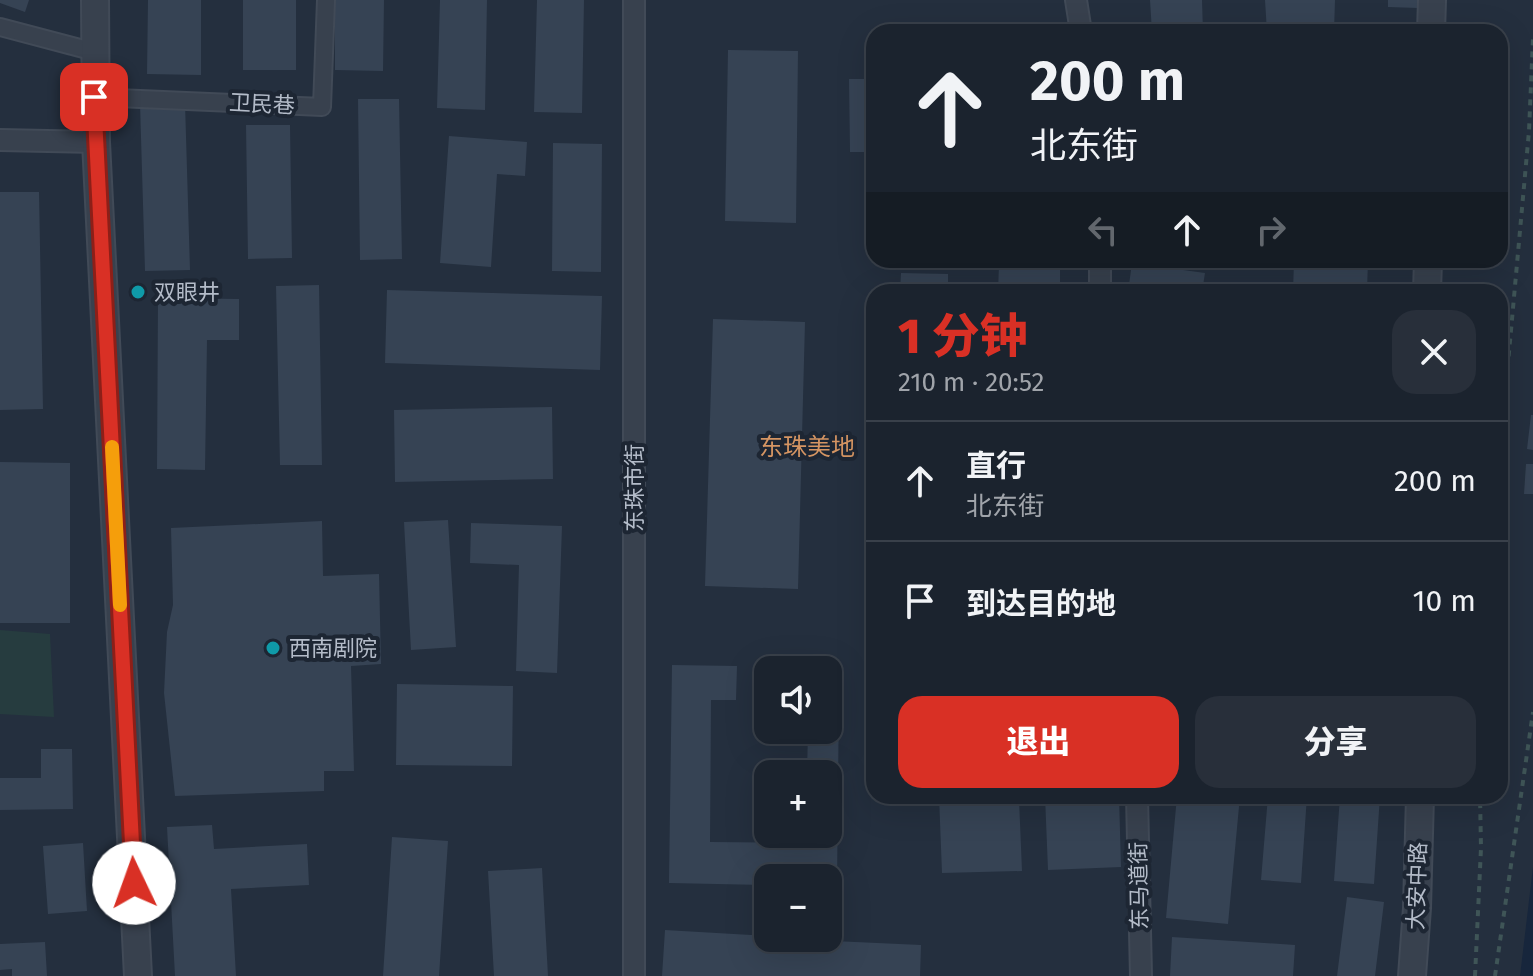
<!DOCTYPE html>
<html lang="zh">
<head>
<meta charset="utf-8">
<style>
	:root { --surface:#1b232e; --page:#282f3a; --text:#f1f3f6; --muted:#a0a4aa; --line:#39404a; --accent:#d93025 }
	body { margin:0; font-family:"Fira Sans","Noto Sans SC",sans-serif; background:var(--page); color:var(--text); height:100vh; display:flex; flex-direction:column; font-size:30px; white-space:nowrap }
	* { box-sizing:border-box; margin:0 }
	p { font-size:26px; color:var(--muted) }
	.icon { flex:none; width:44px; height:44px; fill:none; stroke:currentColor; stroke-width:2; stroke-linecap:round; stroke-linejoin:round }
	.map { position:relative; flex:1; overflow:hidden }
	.sheet { position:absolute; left:866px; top:284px; width:642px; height:520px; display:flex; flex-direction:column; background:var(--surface); border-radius:24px; box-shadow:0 8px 32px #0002,0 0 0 2px var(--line) }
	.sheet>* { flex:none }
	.top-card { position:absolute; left:866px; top:24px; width:642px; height:244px; border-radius:24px; box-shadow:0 8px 32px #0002,0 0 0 2px var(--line); background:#1b232e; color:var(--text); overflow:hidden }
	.controls { position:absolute; left:754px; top:656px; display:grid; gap:16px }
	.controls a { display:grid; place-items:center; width:88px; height:88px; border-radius:16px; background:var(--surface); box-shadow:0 8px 32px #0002,0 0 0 2px var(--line); font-size:40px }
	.pin { position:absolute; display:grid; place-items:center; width:68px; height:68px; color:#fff; margin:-34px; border-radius:16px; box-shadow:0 4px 12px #0006 }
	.me { position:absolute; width:88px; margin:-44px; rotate:357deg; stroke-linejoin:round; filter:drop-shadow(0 0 6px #0008) }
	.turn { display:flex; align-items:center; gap:28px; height:168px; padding:0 32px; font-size:36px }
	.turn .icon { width:104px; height:104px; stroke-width:2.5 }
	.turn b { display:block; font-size:56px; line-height:68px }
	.lanes { display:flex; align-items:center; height:76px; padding:0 32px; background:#0003; justify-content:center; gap:40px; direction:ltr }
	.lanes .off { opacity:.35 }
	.round { display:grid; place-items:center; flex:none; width:84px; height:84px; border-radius:24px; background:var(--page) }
	.head { display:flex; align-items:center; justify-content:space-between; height:136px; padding:0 32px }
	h1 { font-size:48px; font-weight:800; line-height:60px; color:var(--accent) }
	.cta { display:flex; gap:16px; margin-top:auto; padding:16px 32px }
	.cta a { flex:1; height:92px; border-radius:24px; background:var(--accent); color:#fff; font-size:32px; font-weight:800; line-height:92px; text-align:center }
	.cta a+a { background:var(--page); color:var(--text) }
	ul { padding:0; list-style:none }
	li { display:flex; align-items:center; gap:24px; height:120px; padding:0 32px; border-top:2px solid var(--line) }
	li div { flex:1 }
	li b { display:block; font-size:30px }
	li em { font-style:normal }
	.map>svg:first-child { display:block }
	.green { fill:#263c3f }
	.water { fill:#17263c }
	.building { fill:#364354 }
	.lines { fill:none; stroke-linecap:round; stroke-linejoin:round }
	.pedestrian-casing { stroke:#414a57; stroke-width:20 }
	.minor-casing { stroke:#414a57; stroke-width:24 }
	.tertiary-casing { stroke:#414a57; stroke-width:30 }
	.path { stroke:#3f5557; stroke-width:4; stroke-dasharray:6 6; stroke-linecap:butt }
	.pedestrian { stroke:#38414e; stroke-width:16 }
	.minor { stroke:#38414e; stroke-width:20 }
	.tertiary { stroke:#38414e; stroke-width:26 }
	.route-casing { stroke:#8d1f18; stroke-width:20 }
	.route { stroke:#d93025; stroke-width:14 }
	.slow { stroke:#f59e0b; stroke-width:14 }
	.culture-dot { fill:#0f9aa8; stroke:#1d2633; stroke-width:3 }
	.labels { text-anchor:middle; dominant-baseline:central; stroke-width:8; stroke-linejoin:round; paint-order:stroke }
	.street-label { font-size:22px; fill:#b4bcc9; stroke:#1d2633 }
	.poi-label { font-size:22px; fill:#b4bcc9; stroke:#1d2633; text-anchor:start }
	.neighbourhood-label { font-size:24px; fill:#d59563; stroke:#1d2633 }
</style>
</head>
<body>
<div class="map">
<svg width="1533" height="976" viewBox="0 0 1533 976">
	<rect width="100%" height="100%" fill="#242f3e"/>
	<path class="green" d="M0 630 50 634 54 717 0 714Z"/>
	<path class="water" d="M1533 867V976H1520Z"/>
	<path class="building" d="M0 0H29L25 12 0 3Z
		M148 0H201V75L147 74Z
		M243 0H296V70H243Z
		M335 0H384L383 71 335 70Z
		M440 0H487L485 110 437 108Z
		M537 0H584L582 113 534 112Z
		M1150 0H1202L1203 32H1152Z
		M1265 0H1335L1334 32H1267Z
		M1388 0H1418V8L1388 7Z
		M728 50 798 51 796 223 725 221Z
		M849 79H874V152H850Z
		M358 99H399L402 259 360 260Z
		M185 103 190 270 145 271 140 104Z
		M246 125H290L292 258 248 259Z
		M449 136 527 142 525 176 497 174 491 267 440 263Z
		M553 143 602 144 601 272 552 271Z
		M0 192H39L43 409 0 410Z
		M1294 260H1368L1367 292H1293Z
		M1132 263 1205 273 1202 292H1128Z
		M999 264 1060 265V292H998Z
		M901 273 948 274V292H900Z
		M319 285 322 465H280L276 286Z
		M387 290 602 296 600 370 385 363Z
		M158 298 239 299V340H207L205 470 157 469Z
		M713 319 805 322 798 589 705 586Z
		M552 407 553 479 395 482 394 410Z
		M1531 415H1533V450L1527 449Z
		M0 462 70 463V623H0Z
		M1526 464H1533V494H1524Z
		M448 520 456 647 411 650 404 522Z
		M322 521 323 576 379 574 381 664 351 666 354 771H324V791L175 796 164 693 167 632 173 605 171 528Z
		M471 523 562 526 557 673 516 671 519 565 470 563Z
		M672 665 737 666 736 700H711L710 842 806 843 807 834H828V774H807L808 730H828V671H833L839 694 837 886H828V878H768V885L669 883Z
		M397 684 513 686 512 766 396 765Z
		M41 749H72L73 809 0 810V778H41Z
		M939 796H977V800L1019 799 1022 871 942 873Z
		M1045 796H1119L1121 867 1048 870Z
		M1177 796H1240L1228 924 1166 918Z
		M1268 796H1307L1301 883 1261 880Z
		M1340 796H1380L1374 884 1334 881Z
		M212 825 214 849 307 844 309 885 231 889 236 976H175L167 827Z
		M392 837 448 841 439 976H383Z
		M83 843 87 911 48 914 43 846Z
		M542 868 548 976H494L488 871Z
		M1347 897 1384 902 1375 976H1337Z
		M665 930 768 936V938L921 945 920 976H662Z
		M1172 937 1295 945 1293 976H1170Z
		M45 942 47 976H12V969L0 970V944Z"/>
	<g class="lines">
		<defs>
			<path id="pedestrian" d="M0 27 95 52
				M94 97 322 107 326 0"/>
			<path id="minor" d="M1076 0 1081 32
				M0 140 96 142
				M1100 292V260
				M1137 796 1141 976
				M634 976V0"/>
			<path id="tertiary" d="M95 0 96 142 138 976
				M1431 32 1432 0
				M1427 292 1428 260
				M1412 976 1417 908 1420 796"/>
		</defs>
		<use href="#pedestrian" class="pedestrian-casing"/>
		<use href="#minor" class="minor-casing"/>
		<use href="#tertiary" class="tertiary-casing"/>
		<path class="path" d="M1500 452 1529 131 1533 38
			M1475 976 1481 848 1480 796
			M1495 976 1533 712"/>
		<use href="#pedestrian" class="pedestrian"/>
		<use href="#minor" class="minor"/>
		<use href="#tertiary" class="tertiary"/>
	</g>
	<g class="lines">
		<defs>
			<path id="route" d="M94 97 134 883"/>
		</defs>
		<use href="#route" class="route-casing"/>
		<use href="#route" class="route"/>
		<path class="slow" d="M112 447 120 605"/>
	</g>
	<g class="culture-dot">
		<circle cx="138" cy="292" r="8"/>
		<circle cx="273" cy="648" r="8"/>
	</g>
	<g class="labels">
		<g class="street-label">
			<text transform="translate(262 104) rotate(3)">卫民巷</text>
			<text transform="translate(634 488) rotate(-90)">东珠市街</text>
			<text transform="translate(1139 886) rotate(-91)">东马道街</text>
			<text transform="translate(1417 886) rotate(-88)">大安中路</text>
		</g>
		<g class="poi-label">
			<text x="154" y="292">双眼井</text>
			<text x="289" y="648">西南剧院</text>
		</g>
		<g class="neighbourhood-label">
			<text x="807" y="447">东珠美地</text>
		</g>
	</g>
</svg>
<div class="controls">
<a><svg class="icon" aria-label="sound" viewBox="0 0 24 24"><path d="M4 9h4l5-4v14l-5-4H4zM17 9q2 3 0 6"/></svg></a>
<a>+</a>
<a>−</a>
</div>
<div class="pin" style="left:94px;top:97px;background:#d93025"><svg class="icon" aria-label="arrive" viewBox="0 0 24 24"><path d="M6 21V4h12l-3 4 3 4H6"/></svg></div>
<svg class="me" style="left:134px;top:883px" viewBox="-20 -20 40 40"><circle r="19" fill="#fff"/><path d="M0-13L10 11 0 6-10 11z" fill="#d93025"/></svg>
<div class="top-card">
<div class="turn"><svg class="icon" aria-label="ahead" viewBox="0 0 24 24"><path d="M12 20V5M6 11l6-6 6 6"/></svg><div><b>200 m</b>北东街</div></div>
<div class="lanes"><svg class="icon off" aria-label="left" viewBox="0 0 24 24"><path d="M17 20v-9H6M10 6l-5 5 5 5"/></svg><svg class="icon" aria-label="ahead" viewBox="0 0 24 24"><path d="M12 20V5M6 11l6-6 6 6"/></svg><svg class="icon off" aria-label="right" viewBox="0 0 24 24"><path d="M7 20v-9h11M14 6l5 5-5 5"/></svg></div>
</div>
<section class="sheet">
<div class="head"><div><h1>1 分钟</h1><p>210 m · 20:52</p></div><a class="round"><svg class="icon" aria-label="close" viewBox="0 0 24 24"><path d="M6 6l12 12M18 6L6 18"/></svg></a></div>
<ul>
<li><svg class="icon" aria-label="ahead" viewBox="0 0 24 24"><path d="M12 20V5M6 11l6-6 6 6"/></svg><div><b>直行</b><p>北东街</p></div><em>200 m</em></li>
<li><svg class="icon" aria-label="arrive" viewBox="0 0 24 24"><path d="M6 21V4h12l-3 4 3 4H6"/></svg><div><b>到达目的地</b></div><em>10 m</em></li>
</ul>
<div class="cta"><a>退出</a><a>分享</a></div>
</section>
</div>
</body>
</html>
